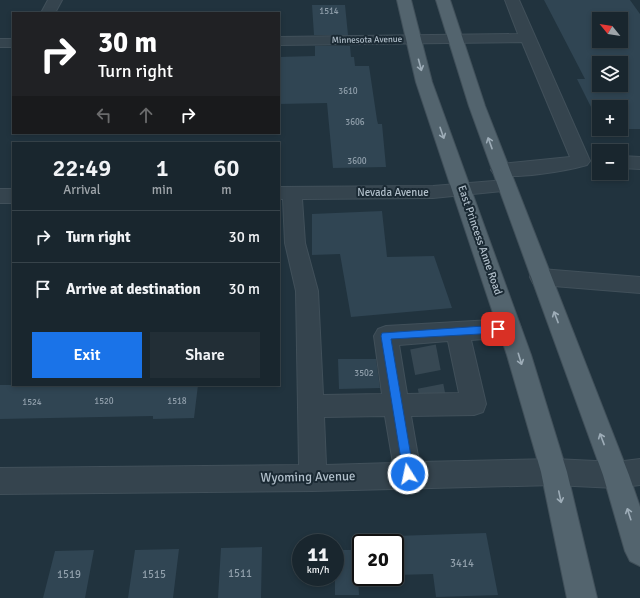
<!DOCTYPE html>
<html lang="en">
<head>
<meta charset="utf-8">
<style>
	:root { --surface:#19262e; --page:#222e36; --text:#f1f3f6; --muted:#9fa5aa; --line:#37434a; --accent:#1a73e8 }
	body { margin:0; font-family:Signika,sans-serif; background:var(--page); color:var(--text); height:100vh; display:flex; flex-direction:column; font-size:15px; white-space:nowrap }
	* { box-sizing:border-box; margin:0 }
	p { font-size:13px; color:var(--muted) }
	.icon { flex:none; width:22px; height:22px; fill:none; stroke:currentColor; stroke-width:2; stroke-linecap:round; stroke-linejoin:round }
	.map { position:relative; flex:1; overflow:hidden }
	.sheet { position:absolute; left:12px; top:142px; width:268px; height:244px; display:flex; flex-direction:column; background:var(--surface); border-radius:0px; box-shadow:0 2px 6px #0003,0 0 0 1px var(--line) }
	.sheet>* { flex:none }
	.banner { position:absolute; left:12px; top:12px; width:268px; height:122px; border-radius:0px; box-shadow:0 2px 6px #0003,0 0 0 1px var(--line); background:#202124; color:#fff; overflow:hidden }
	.needle { width:26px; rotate:300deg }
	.fabs { position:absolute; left:592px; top:12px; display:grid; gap:8px }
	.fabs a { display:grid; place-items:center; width:36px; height:36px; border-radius:0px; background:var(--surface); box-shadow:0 2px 6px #0003,0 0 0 1px var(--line); font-size:20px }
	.speed { position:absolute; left:292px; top:534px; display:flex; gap:8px; font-size:20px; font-weight:700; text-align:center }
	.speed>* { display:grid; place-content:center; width:52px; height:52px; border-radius:50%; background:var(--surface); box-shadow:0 2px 6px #0003,0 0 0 1px var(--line); line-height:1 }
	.speed small { font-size:10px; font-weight:400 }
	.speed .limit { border:2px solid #111; border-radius:6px; background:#fff; color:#111 }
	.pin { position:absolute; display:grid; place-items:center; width:34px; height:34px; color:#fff; margin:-17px; border-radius:8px; box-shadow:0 2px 6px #0006 }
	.me { position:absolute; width:44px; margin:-22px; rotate:350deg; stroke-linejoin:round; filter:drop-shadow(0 0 3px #0008) }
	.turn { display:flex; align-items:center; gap:14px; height:84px; padding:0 20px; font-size:18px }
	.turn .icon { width:52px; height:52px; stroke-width:2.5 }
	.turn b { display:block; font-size:28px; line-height:34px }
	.lanes { display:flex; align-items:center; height:38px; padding:0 20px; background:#0003; justify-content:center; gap:20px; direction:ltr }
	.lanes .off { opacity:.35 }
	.eta { display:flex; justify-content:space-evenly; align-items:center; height:68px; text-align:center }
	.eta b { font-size:24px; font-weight:600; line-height:28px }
	.primary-button { display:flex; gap:8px; margin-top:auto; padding:8px 20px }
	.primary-button a { flex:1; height:46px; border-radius:0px; background:var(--accent); color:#fff; font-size:16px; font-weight:600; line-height:46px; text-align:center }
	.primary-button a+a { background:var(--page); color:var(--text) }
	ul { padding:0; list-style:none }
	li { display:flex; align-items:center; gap:12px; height:52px; padding:0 20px; border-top:1px solid var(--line) }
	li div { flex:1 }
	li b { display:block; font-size:15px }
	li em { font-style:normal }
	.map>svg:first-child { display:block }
	.building { fill:#304553; fill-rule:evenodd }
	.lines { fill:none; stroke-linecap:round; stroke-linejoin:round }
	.minor-tunnel { stroke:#374853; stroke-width:26; stroke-dasharray:26 14; stroke-linecap:butt }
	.minor-casing { stroke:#41505a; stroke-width:2 }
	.major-casing { stroke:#41505a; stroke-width:2 }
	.minor { fill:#35444e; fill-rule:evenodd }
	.major { fill:#53646e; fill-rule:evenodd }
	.oneway { stroke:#9eadb8 }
	.route { fill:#1a73e8; stroke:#114b97 }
	.labels { text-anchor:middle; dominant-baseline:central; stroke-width:4; stroke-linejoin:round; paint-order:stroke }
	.number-label { font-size:9px; fill:#909fab }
	.far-street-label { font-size:9px; fill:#b1bfca; stroke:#1a2933 }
	.street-label { font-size:11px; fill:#b1bfca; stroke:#1a2933 }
	.near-number-label { font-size:11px; fill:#909fab }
	.near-street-label { font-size:13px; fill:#b1bfca; stroke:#1a2933 }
</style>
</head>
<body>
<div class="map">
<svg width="640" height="598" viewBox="0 0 640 598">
	<rect width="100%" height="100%" fill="#21333e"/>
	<path class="building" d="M544 0H630L640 14V129H610H621V107H599V119H597L577 79H585ZM599 19H621V41H599ZM599 63H621V85H599Z
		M312 5H345L348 35H314Z
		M315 46H350L351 57H354L355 66H369L377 120 378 124H382L386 167 333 168 327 103 279 104V57L315 56Z
		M382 211 387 257 434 256 452 308 351 317 340 254 312 255V214Z
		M338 359H376L380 388 339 389Z
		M0 385H198L194 418 153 419V416L0 419Z
		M486 533 498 595 436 597 433 574 395 575 396 550 395 536Z
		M262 547 261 598H218L221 548Z
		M179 549 173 598H128L135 550Z
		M94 550 85 598H43L55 551Z
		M335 550H361V576H358L359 595H335Z"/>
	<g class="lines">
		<path class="minor-tunnel" d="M423 347 433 399"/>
		<defs>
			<path id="minor" d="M48 0H62L55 13H41Z
				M505 0H519L590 161 587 165C566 171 514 180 494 174L491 170 494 166 500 164 570 157 522 42 279 45V37L518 34Z
				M0 39H13V47H0Z
				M621 156 640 157V169L621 168Z
				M506 180 513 182 515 186 513 190 433 198 302 199 305 243 318 291 323 395 382 394 374 336 378 329 386 326 510 319 518 321 521 328 518 335 510 337 471 340 486 404 483 412 474 415 411 416 419 462 554 459 616 462 640 459V485L616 488 554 485 313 491 0 494V468L299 465 296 291 285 243 283 199H279V187L433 186ZM448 341 459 393 407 394 399 345ZM385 416 393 463 326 465 324 417Z
				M0 189H13V203H0Z
				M541 269 640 277V293L541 285 533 283 530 277 533 271Z"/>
			<path id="major" d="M397 0H411L432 82 531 355 567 472 597 598H567L541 472 507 355 416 82Z
				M436 0H450L485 106 629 475 640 507V566L630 561 625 551 603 475 469 106Z"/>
		</defs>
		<use href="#minor" class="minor-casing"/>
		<use href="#major" class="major-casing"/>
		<use href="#minor" class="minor"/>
		<use href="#major" class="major"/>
	</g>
	<defs><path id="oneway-shaft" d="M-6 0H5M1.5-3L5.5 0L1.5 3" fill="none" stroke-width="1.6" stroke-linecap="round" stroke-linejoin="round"/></defs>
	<g class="oneway">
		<use href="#oneway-shaft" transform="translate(420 65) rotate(75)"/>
		<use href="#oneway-shaft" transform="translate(442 133) rotate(71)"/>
		<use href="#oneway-shaft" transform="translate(490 143) rotate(-110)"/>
		<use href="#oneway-shaft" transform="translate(556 317) rotate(-111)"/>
		<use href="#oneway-shaft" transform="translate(520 359) rotate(73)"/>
		<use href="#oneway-shaft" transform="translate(602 439) rotate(-111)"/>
		<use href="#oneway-shaft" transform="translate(560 497) rotate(78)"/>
		<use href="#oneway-shaft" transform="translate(629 514) rotate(-108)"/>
	</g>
	<path class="route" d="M498 325 502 329 498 333 391 339 414 474 412 478 408 480 404 478 381 336 382 333Z"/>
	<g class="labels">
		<g class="number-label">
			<text x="329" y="11">1514</text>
			<text x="348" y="91">3610</text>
			<text x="355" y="122">3606</text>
			<text x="357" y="161">3600</text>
			<text x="364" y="373">3502</text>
			<text x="104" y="401">1520</text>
			<text x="177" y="401">1518</text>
			<text x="32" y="402">1524</text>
		</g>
		<g class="far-street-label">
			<text transform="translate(367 40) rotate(-1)">Minnesota Avenue</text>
		</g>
		<g class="street-label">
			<text x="393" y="192">Nevada Avenue</text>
			<text transform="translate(480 240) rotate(71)">East Princess Anne Road</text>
		</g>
		<g class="near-number-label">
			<text x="462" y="563">3414</text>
			<text x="240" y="573">1511</text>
			<text x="69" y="574">1519</text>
			<text x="154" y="574">1515</text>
		</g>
		<g class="near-street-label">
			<text transform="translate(308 477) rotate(-1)">Wyoming Avenue</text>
		</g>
	</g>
</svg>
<div class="fabs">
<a><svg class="needle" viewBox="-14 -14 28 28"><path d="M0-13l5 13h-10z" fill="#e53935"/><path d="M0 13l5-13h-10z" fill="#9fa5aa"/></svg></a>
<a><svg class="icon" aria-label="layers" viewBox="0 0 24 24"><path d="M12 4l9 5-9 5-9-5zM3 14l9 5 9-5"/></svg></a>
<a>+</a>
<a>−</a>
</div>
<div class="speed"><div>11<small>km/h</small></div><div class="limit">20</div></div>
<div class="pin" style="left:498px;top:329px;background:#d93025"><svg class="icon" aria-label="arrive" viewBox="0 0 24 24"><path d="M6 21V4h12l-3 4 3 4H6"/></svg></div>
<svg class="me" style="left:408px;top:474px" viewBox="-20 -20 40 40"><circle r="17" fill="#1a73e8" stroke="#fff" stroke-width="3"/><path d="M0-11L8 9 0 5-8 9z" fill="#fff"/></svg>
<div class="banner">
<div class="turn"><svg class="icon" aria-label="right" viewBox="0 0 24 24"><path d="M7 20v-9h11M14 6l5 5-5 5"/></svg><div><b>30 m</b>Turn right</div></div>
<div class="lanes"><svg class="icon off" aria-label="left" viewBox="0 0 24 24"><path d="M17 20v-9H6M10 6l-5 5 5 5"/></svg><svg class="icon off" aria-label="ahead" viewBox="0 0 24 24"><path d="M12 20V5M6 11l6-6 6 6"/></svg><svg class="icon" aria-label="right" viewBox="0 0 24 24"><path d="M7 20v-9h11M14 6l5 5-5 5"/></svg></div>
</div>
<section class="sheet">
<div class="eta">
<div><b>22:49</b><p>Arrival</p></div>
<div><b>1</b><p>min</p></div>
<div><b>60</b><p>m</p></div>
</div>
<ul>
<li><svg class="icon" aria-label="right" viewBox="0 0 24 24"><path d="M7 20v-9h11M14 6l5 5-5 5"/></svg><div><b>Turn right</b></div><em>30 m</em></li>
<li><svg class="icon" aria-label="arrive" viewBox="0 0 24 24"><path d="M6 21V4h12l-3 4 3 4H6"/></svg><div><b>Arrive at destination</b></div><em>30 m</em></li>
</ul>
<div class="primary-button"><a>Exit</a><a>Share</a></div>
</section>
</div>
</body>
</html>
